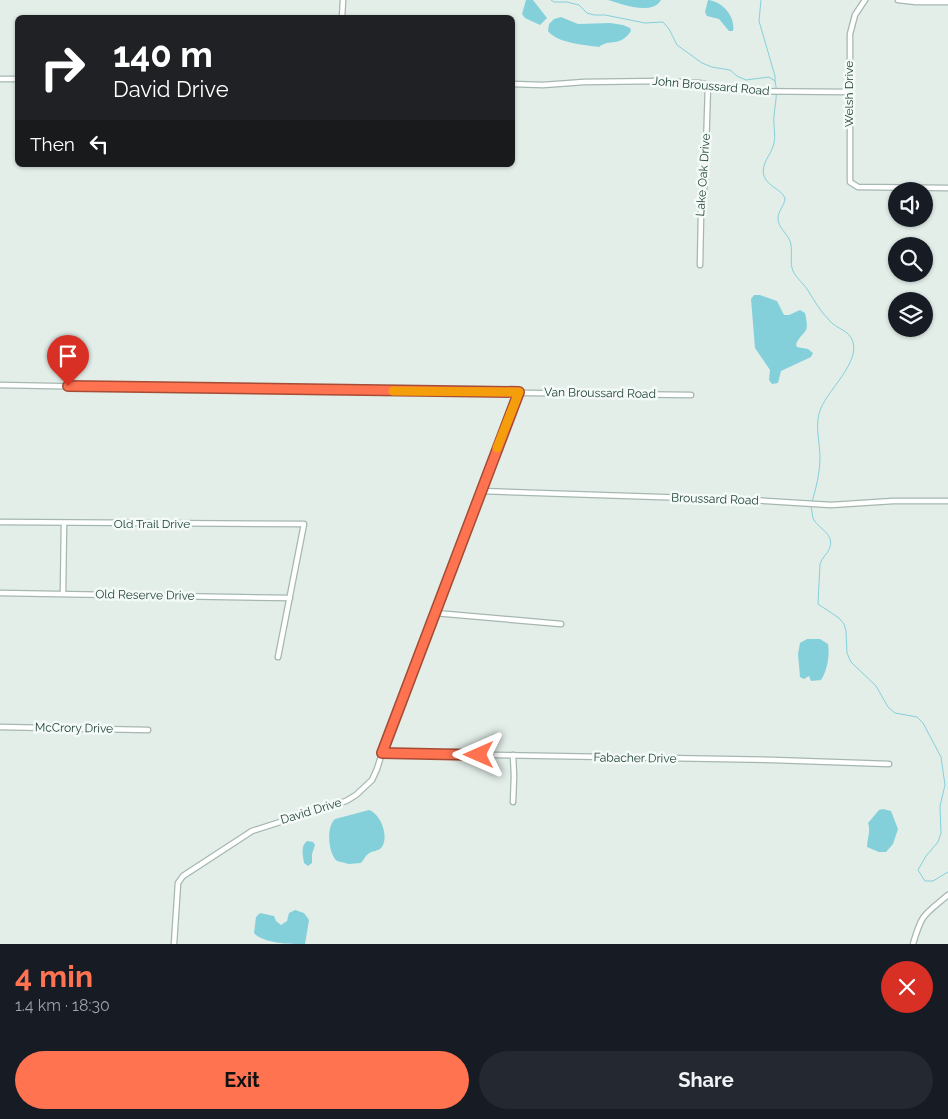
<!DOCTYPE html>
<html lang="en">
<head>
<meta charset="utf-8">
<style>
	:root { --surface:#171b24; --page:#242831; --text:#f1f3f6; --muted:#9ea1a6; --accent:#ff7350 }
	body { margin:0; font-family:Raleway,sans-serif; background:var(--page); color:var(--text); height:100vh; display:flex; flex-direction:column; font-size:19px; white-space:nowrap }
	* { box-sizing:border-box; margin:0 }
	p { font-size:16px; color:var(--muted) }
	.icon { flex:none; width:28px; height:28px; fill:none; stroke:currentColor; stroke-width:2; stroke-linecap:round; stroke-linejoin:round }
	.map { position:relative; height:944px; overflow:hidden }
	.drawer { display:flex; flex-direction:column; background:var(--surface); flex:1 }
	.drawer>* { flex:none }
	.banner { position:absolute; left:15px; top:15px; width:500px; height:152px; border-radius:8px; box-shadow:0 1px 4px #0004; background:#202124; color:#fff; overflow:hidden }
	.fabs { position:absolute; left:888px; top:182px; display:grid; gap:10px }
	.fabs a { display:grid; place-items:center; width:45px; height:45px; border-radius:50%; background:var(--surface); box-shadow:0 1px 4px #0004; font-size:25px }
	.pin { position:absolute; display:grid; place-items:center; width:42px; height:42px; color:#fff; margin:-51px -21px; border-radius:50% 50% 50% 0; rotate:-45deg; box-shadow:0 0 5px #0007 }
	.pin .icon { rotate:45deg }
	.me { position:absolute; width:55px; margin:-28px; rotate:270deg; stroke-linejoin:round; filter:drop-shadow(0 0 4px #0008) }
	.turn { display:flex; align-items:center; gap:18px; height:105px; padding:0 15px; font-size:22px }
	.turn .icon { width:65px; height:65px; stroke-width:2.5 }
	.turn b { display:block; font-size:35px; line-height:42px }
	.then { display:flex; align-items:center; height:48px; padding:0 15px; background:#0003; gap:10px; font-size:19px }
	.round { display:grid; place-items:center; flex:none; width:52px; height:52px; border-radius:26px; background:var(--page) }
	.summary { display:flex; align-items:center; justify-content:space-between; height:85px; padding:0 15px }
	h1 { font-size:30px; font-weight:700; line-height:38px; color:var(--accent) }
	.button { display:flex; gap:10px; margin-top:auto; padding:10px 15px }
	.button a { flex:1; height:58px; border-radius:30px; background:var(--accent); color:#111; font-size:20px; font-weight:700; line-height:58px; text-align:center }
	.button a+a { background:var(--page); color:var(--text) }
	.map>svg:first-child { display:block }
	.water { fill:#84d0da }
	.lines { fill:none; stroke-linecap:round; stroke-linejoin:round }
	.stream { stroke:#84d0da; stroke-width:1 }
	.street-casing { stroke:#a5b7b0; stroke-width:7 }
	.street { stroke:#fff; stroke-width:4.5 }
	.route-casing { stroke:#a64b34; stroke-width:12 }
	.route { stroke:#ff7350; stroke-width:9 }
	.slow { stroke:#f59e0b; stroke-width:9 }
	.labels { text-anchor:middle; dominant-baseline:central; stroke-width:5; stroke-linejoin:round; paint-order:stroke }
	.street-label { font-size:12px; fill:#204237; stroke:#f4faf7 }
</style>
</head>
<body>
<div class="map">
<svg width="948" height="944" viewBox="0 0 948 944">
	<rect width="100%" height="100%" fill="#e3eee9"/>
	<path class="water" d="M526 0H533L547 18 540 25 525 18 522 14Z
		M608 0H661C652 16 622 4 608 0Z
		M708 0C722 1 736 17 733 31H729L719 19 707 16 705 12Z
		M561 17 578 24 610 23 623 25 630 28 631 31C619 48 610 38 599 47 584 45 557 43 548 31L549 24 554 19Z
		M754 295H760L777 301 784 315H789L800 310 805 313C810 336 804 328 796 344L797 347 808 349 813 353 811 357 781 371 778 383 772 384 769 380 770 370 755 348 751 299Z
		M807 639H820L828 644C830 655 827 671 821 680L811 681 809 676 804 679 800 677 798 654 800 643Z
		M883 809 891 811 898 829 893 844 886 852H879L867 847C867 839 871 832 868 823L879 810Z
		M369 810C381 814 389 836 382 847 378 852 373 850 368 854 365 856 364 860 361 863L349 864 337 861C328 853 326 827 335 819Z
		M307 841 313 842 315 845 312 854V863L308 866 304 863C303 855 300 847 307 841Z
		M295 910 304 913 309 920 305 944C290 944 264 944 254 933L256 917 260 913 274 916 276 921 281 925 287 921 289 913Z"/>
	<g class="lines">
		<path class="stream" d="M551 0 554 2H567L579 5 587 13 594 15H605L645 23 663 22 669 29 677 45 702 63 712 67 730 70 737 76 746 80 769 77 775 81C778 94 775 104 774 116 773 125 776 134 774 143 772 154 760 164 764 176 768 187 780 188 785 198 785 205 778 211 778 218 778 228 787 233 790 241 793 249 790 259 792 268 794 276 802 282 807 289 814 300 820 311 829 320 837 330 849 329 853 342 859 363 829 389 821 408 814 423 820 442 820 457 820 473 816 488 812 502
			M761 0 759 21 775 76V81
			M811 506C812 510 812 514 813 518 818 529 834 533 830 547 828 554 822 557 820 564L818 604 839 618 844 624 846 631 847 653 851 662 876 686 888 707 895 713 917 717 923 723 941 757 945 785 940 806 941 833 938 842 926 856 918 870 925 881H933L948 872"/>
		<defs>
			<path id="street" d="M865 0 855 15 850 34V182L858 187 948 188
				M898 0 916 2H948
				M342 18 343 0
				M0 79H18
				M512 84 543 85 584 82 661 81 700 83 731 90 748 91 849 92
				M700 265 701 214 705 181 708 85
				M0 385 203 389 691 395
				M481 491 750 500 831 505 893 501H948
				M0 522 304 524 278 657
				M0 593 290 598
				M63 593 64 523
				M435 613 561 624
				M0 727 148 730
				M382 753 773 760 889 764
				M513 802 514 776 513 755
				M174 944 178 883 183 876 252 831 346 801 356 795 372 780 377 769 382 753 519 392
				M913 944C922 913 924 915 948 895"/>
		</defs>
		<use href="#street" class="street-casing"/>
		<use href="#street" class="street"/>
	</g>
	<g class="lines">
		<defs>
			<path id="route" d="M68 386 519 392 382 753 479 755"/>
		</defs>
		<use href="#route" class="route-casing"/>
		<use href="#route" class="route"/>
		<path class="slow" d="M393 391 519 392 497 448"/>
	</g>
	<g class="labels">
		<g class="street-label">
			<text transform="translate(711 86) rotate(5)">John Broussard Road</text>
			<text transform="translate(849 94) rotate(-90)">Welsh Drive</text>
			<text transform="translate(703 175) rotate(-86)">Lake Oak Drive</text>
			<text transform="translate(600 393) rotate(1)">Van Broussard Road</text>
			<text transform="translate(715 499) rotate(2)">Broussard Road</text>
			<text x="152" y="524">Old Trail Drive</text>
			<text transform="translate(145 595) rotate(1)">Old Reserve Drive</text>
			<text transform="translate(74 728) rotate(1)">McCrory Drive</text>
			<text transform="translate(635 758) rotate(1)">Fabacher Drive</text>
			<text transform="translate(311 811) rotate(-17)">David Drive</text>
		</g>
	</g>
</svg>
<div class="fabs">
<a><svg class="icon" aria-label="sound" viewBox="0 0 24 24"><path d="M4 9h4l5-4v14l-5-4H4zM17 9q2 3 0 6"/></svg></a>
<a><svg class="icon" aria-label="search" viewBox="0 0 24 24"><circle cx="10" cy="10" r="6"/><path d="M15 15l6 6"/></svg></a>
<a><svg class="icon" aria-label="layers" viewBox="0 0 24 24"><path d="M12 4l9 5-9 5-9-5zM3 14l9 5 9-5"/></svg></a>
</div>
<div class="pin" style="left:68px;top:386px;background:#d93025"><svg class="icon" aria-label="arrive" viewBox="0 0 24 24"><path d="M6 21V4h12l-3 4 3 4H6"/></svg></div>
<svg class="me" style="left:479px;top:755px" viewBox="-20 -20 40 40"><path d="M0-17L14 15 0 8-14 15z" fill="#ff7350" stroke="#fff" stroke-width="4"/></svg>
<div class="banner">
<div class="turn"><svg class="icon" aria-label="right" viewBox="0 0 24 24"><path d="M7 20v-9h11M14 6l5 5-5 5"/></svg><div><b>140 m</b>David Drive</div></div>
<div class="then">Then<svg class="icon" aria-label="left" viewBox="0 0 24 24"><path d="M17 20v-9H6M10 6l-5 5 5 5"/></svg></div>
</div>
</div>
<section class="drawer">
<div class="summary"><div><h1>4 min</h1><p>1.4 km · 18:30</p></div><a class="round" style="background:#d93025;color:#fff"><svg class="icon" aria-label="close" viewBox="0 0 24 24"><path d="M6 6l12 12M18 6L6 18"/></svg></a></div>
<div class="button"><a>Exit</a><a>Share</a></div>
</section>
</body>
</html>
